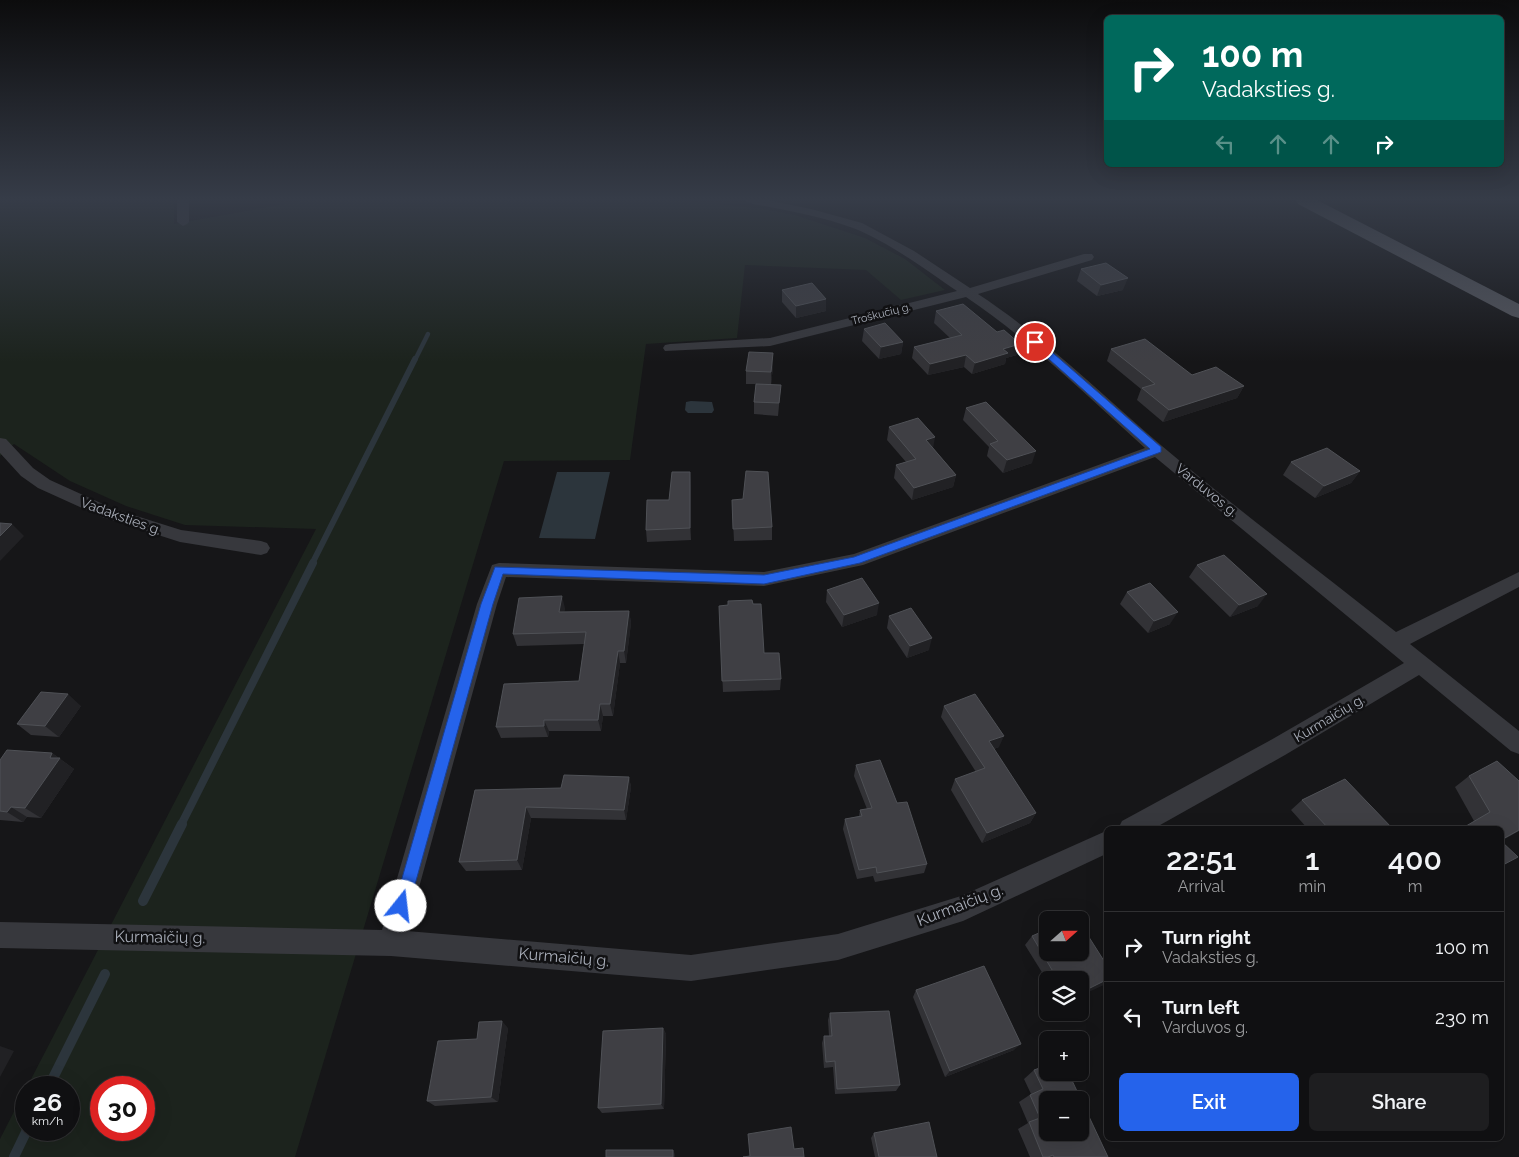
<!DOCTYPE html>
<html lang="en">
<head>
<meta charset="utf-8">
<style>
	:root { --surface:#101012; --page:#1e1e20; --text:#f1f3f6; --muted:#9c9d9f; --line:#303032; --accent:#2563eb }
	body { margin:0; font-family:Raleway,sans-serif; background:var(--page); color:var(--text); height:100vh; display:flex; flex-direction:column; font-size:19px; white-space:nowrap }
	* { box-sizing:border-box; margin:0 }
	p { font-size:16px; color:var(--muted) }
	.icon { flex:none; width:28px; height:28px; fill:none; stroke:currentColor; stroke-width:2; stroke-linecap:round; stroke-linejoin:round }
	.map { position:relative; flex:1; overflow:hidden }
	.sheet { position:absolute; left:1104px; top:826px; width:400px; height:315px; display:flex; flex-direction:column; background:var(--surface); border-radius:8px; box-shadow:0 5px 20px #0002,0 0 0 1px var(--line) }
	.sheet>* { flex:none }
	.top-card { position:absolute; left:1104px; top:15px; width:400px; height:152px; border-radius:8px; box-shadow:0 5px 20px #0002,0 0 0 1px var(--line); background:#00695c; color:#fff; overflow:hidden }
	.needle { width:32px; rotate:69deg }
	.controls { position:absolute; left:1039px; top:911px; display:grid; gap:10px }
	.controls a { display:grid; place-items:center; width:50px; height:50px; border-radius:8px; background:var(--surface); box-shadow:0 5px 20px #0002,0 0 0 1px var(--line); font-size:25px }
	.speed { position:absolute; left:15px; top:1076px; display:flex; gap:10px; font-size:25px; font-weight:700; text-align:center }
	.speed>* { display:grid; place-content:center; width:65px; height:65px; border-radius:50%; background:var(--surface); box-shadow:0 5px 20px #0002,0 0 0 1px var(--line); line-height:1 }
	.speed small { font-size:12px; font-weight:400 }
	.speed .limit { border:8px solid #d22; background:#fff; color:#111 }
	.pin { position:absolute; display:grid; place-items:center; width:42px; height:42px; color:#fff; margin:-21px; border:2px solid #fff; border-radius:50%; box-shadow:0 1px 5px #0007 }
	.me { position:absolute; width:55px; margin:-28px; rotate:16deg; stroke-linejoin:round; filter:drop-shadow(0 0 4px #0008) }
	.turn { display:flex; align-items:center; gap:18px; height:105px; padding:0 15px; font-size:22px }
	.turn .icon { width:65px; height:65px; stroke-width:2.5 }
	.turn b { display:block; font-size:35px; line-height:42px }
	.lanes { display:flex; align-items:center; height:48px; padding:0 15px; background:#0003; justify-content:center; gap:25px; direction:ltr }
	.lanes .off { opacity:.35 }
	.eta { display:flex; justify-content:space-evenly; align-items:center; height:85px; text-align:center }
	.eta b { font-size:30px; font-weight:600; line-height:35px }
	.action { display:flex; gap:10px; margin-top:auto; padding:10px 15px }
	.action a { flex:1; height:58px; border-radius:8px; background:var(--accent); color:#fff; font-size:20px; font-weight:600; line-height:58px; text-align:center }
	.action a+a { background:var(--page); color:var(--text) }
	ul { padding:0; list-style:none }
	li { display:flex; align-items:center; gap:15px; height:70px; padding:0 15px; border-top:1px solid var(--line) }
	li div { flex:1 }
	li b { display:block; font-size:19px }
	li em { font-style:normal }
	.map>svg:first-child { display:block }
	.green { fill:#1c231d; fill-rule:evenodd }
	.water { fill:#2c353c }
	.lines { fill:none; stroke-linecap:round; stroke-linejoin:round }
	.stream-far3 { stroke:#2c353c; stroke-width:4.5 }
	.stream-far2 { stroke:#2c353c; stroke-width:6 }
	.stream-far1 { stroke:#2c353c; stroke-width:8 }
	.stream { stroke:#2c353c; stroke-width:10 }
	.minor { fill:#37383d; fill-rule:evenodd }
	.primary { fill:#53555c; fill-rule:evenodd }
	.wall { fill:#323236 }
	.shaded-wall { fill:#212124 }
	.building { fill:#3f3f44; stroke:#4f5156; fill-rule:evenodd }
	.route { fill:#2563eb; stroke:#184099 }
	.labels { text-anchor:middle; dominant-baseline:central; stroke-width:5; stroke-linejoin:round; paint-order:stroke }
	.far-street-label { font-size:11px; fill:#a8adb8; stroke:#111113 }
	.street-label { font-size:14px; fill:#a8adb8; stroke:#111113 }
	.near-street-label { font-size:16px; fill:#a8adb8; stroke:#111113 }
</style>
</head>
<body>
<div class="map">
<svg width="1519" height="1157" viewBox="0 0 1519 1157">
	<rect width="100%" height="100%" fill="#161618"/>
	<path class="green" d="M0 200H174V224L307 200H670L758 208 795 215 865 238 905 259 945 290 901 300 866 270 745 265 737 338 646 344 630 460 504 461 295 1157H0V1139L26 1088V1130H69V1088L27 1087 316 529 185 525 126 506 70 481 14 444 0 456ZM101 1088H144V1130H101Z"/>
	<path class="water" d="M691 401 712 402 714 410 712 413H688L685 410 686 402Z
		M557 472H610L595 539 539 538Z"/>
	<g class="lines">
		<path class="stream-far3" d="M415 360 428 334"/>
		<path class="stream-far2" d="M312 564 415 359"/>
		<path class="stream-far1" d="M181 825 313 563"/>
		<path class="stream" d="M143 901 182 824
			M48 1088 105 974
			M14 1157 27 1130"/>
		<path class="minor" d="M177 200H189V222L187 224 183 226 177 222Z
			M743 200H767L811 209 862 223 914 251 970 288 1084 254H1092L1094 257 1092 260 978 294C1045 338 1101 394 1162 446 1238 510 1318 570 1396 632L1519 572V587L1410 644 1519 731V754L1511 751 1419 675 1285 755 1153 829H1118L1122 821 1269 741 1404 663 1155 457 863 565 764 586 506 577 497 604 407 931 691 955 838 934 961 896 1106 831V854L963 921 838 960 691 981 391 956 0 948V922L382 930 477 604 492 565 499 563 764 572 854 554 1145 448C1087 396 1031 341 966 297L770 346 665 351 663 348 665 345 670 344 770 338 957 291C926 270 887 241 853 228 820 216 784 210 749 203Z
			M0 438 6 439 33 468 50 480 114 509 181 530 261 541 267 543 270 548 267 553 261 555 180 542 102 517 38 488 21 476 0 453Z"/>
		<path class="primary" d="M1296 200H1317L1519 304V318L1512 316 1298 204Z"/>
	</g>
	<path class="wall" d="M1081 269 1123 290 1097 296 1077 281Z
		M782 290 826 299V311L796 318 782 302Z
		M936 311 997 332 1020 344 1017 355 1006 358 1005 364 972 374 964 367 928 375 912 358 914 347 950 338 934 323Z
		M864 329 903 342 901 354 879 359 862 341Z
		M1111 349 1192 375 1244 386 1237 398 1163 422 1137 400 1141 389 1107 361Z
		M773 366 771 385H781L778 416 754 414V402L756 384H746V371Z
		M966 408 1032 463 1003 473 987 456 989 447 963 420Z
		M889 427 933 448 956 475 953 487 912 500 894 478 896 465 906 462 887 440Z
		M1291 462 1360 471 1351 483 1315 498 1283 475Z
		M691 485V540L647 542 646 530 669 500Z
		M732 500 772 527V540L734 541Z
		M1197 565 1258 606 1230 617 1189 577Z
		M827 590 877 615 842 627 826 602Z
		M1127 592 1170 624 1148 633 1120 604Z
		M753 604 764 653 781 679 780 690 723 692 719 606Z
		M565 608 564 612 629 611 631 623 626 663H620L613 716H603L601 731H549L548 737 501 738 496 727 579 681 584 644 517 646 513 634Z
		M889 616 929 650 907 658 887 628Z
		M81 706 59 737 31 735 17 724Z
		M944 706 999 747 994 749 1036 813 1030 823 982 843 951 790 955 779 976 772 941 717Z
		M52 753 74 769 41 818 27 817 23 822 0 820V760Z
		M856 765 897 803 927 864 924 873 875 882 873 876 857 879 843 829 845 819 859 816 860 810 867 809 854 776Z
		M1469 776 1519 781V831L1501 841 1474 821 1455 787Z
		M629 777 631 787 626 820 531 818 522 870 466 871 459 862 475 790 561 788Z
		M1302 800 1393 829H1308L1291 810Z
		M1032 936 1106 984 1080 980H1048V982L1025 945Z
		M916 990 1014 1050 945 1077 913 997Z
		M830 1013 900 1085 896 1091 835 1094 833 1067 824 1068 822 1043 824 1036H829L828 1020Z
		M508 1028 498 1102 435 1106 427 1101 477 1039Z
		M663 1028 666 1034 664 1109 602 1113 598 1108Z
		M1034 1070 1108 1157H1030L1018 1129 1028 1123 1019 1102 1031 1094 1024 1079Z
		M874 1133 937 1157H875L871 1138Z"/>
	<path class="shaded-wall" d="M1128 278 1123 290 1097 296 1101 285Z
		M826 299V311L796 318V306Z
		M903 342 901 354 879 359 881 347Z
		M1020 344 1017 355 1006 358 1005 364 972 374 975 363 1003 349Z
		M773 353V366L771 385V372Z
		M966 355 964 367 928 375 930 364Z
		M1244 386 1237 398 1163 422 1169 410Z
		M935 437 933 449 926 440Z
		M1036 451 1032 463 1003 473 1007 460Z
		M1360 471 1351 483 1315 498 1324 486Z
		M690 472 691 485V540L690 528Z
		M956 475 953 487 912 500 914 488Z
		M12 524 24 536 0 561V536Z
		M1267 594 1258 606 1230 617 1239 605Z
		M562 596 565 608 563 624 559 612Z
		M879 603 877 615 842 627 844 615Z
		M629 611 631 623 626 663 624 651Z
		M1178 612 1170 624 1148 633 1154 621Z
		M932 638 929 650 907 658 910 646Z
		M618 651 620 663 613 716 610 704Z
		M68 694 81 706 59 737 45 726Z
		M600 704 603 716 601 731 598 720Z
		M544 720 549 731 548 737 544 726Z
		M1004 736 999 747 985 752 989 741Z
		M52 753 74 769 41 818 25 808Z
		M629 777 631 787 626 820 624 810Z
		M11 807 27 817 23 822 7 812Z
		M526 807 531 818 522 870 517 860Z
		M1036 813 1030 823 982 843 987 833Z
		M1106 980V984L1080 996V993Z
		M502 1021 508 1028 498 1102 491 1097Z
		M663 1028 666 1034 664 1109 661 1104Z
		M1021 1044 1014 1050 945 1077 950 1071Z
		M0 1046 14 1051 0 1077Z
		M673 1150 675 1154V1157H673Z"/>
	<path class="building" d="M1106 263 1128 278 1101 285 1081 269Z
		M812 283 826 299 796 306 782 290Z
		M963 304 997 332 1004 330 1020 344 1003 349 1008 353 975 363 966 355 930 364 914 347 962 335 936 311Z
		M885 323 903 342 881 347 864 329Z
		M1145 339 1192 375 1216 367 1244 386 1169 410 1142 388 1155 384 1111 349Z
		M749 352 773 353 771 372 746 371Z
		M756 384 781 385 779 403 754 402Z
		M986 402 1036 451 1007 460 990 444 998 441 966 408Z
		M918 418 935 437 926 440 956 475 914 488 896 465 916 459 889 427Z
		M1327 448 1360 471 1324 486 1291 462Z
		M746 471 768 472 772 527 733 529 732 500 743 499Z
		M672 472H690V528L646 530 647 500H669Z
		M0 523 12 524 0 536Z
		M1224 555 1267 594 1239 605 1197 565Z
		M862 578 879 603 844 615 827 590Z
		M1150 583 1178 612 1154 621 1127 592Z
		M562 596 559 612 629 611 624 651H618L610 704H600L598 720H544V726L496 727 504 684 579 681 586 632 513 634 519 598Z
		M752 600 753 604H761L764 653H779L781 679 722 681 719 606 728 605V601Z
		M911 608 932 638 910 646 889 616Z
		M41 692 68 694 45 726 17 724Z
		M975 694 1004 736 989 741 1036 813 987 833 955 779 985 768 944 706Z
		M7 750 52 753 50 758H60L25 808 11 807 7 812 0 811V760Z
		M880 760 897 803 907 802 927 864 877 873 876 867 859 870 845 819 862 816 860 810 872 808 856 765Z
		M1497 761 1519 781V830L1501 840V829H1461L1490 812 1469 776Z
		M564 775 629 777 624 810 526 807 517 860 459 862 475 790 561 788Z
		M1345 779 1393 829H1329L1302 800Z
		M1501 841 1518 857 1501 866Z
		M1075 916 1078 920H1066Z
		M1080 923 1106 964V980L1080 993V980H1058L1032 936 1048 929V952H1080Z
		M984 966 1021 1044 950 1071 916 990Z
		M889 1011 900 1085 837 1089 835 1061 826 1062 824 1036H832L830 1013Z
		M502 1021 491 1097 427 1101 438 1041 477 1039 479 1022Z
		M663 1028 661 1104 598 1108 603 1031Z
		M1048 1065V1072H1068L1108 1157H1054L1053 1155 1048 1157H1043L1029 1122 1040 1118 1030 1095 1043 1089 1034 1070ZM1048 1100H1080V1132H1048Z
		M929 1122 937 1157H879L874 1133Z
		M791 1127 794 1149 803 1148 804 1157H743L750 1156 748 1134Z
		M606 1150H673V1157H606Z"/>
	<linearGradient id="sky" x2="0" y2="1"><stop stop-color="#0c0c0d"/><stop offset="0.55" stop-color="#363c48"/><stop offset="1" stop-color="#363c48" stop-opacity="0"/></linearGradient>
	<rect width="1519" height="362" fill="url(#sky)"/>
	<path class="route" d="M1032 340H1038L1161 447V452L860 563 764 584 503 574 493 604 409 906 407 911 401 913 396 911 394 906 481 604 495 567 764 575 854 557 1150 449 1032 344Z"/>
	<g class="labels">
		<g class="far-street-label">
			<text transform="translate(881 314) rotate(-14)">Troškučių g.</text>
		</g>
		<g class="street-label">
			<text transform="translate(1207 490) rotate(39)">Varduvos g.</text>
			<text transform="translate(121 516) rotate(20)">Vadaksties g.</text>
			<text transform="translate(1329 718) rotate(-31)">Kurmaičių g.</text>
		</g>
		<g class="near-street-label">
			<text transform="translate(960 905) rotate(-21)">Kurmaičių g.</text>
			<text transform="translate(160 937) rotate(1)">Kurmaičių g.</text>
			<text transform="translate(564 957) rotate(5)">Kurmaičių g.</text>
		</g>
	</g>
</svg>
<div class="controls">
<a><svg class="needle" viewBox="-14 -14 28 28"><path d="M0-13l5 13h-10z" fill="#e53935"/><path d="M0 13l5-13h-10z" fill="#9c9d9f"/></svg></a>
<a><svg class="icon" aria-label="layers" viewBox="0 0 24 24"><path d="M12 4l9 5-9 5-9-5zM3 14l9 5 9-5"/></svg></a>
<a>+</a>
<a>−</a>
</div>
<div class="speed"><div>26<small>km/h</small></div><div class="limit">30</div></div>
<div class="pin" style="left:1035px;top:342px;background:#d93025"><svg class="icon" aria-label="arrive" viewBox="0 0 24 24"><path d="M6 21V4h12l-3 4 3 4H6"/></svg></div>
<svg class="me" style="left:401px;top:906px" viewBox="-20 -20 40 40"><circle r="19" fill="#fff"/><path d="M0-13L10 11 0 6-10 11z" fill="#2563eb"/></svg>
<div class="top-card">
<div class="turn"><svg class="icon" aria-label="right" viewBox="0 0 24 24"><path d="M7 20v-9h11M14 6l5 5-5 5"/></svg><div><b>100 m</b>Vadaksties g.</div></div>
<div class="lanes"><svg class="icon off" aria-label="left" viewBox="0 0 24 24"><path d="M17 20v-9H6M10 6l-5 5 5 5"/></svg><svg class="icon off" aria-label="ahead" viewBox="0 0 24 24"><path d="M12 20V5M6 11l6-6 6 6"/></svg><svg class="icon off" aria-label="ahead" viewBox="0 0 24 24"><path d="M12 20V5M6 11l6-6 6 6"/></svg><svg class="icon" aria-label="right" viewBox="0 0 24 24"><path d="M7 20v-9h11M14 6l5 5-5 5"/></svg></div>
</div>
<section class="sheet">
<div class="eta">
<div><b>22:51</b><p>Arrival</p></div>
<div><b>1</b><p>min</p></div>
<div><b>400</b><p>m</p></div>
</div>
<ul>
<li><svg class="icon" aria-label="right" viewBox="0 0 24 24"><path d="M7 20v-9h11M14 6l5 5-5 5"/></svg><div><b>Turn right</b><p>Vadaksties g.</p></div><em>100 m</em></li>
<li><svg class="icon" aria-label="left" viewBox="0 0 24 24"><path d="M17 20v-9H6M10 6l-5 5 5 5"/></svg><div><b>Turn left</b><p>Varduvos g.</p></div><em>230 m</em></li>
</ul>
<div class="action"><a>Exit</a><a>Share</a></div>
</section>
</div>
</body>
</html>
